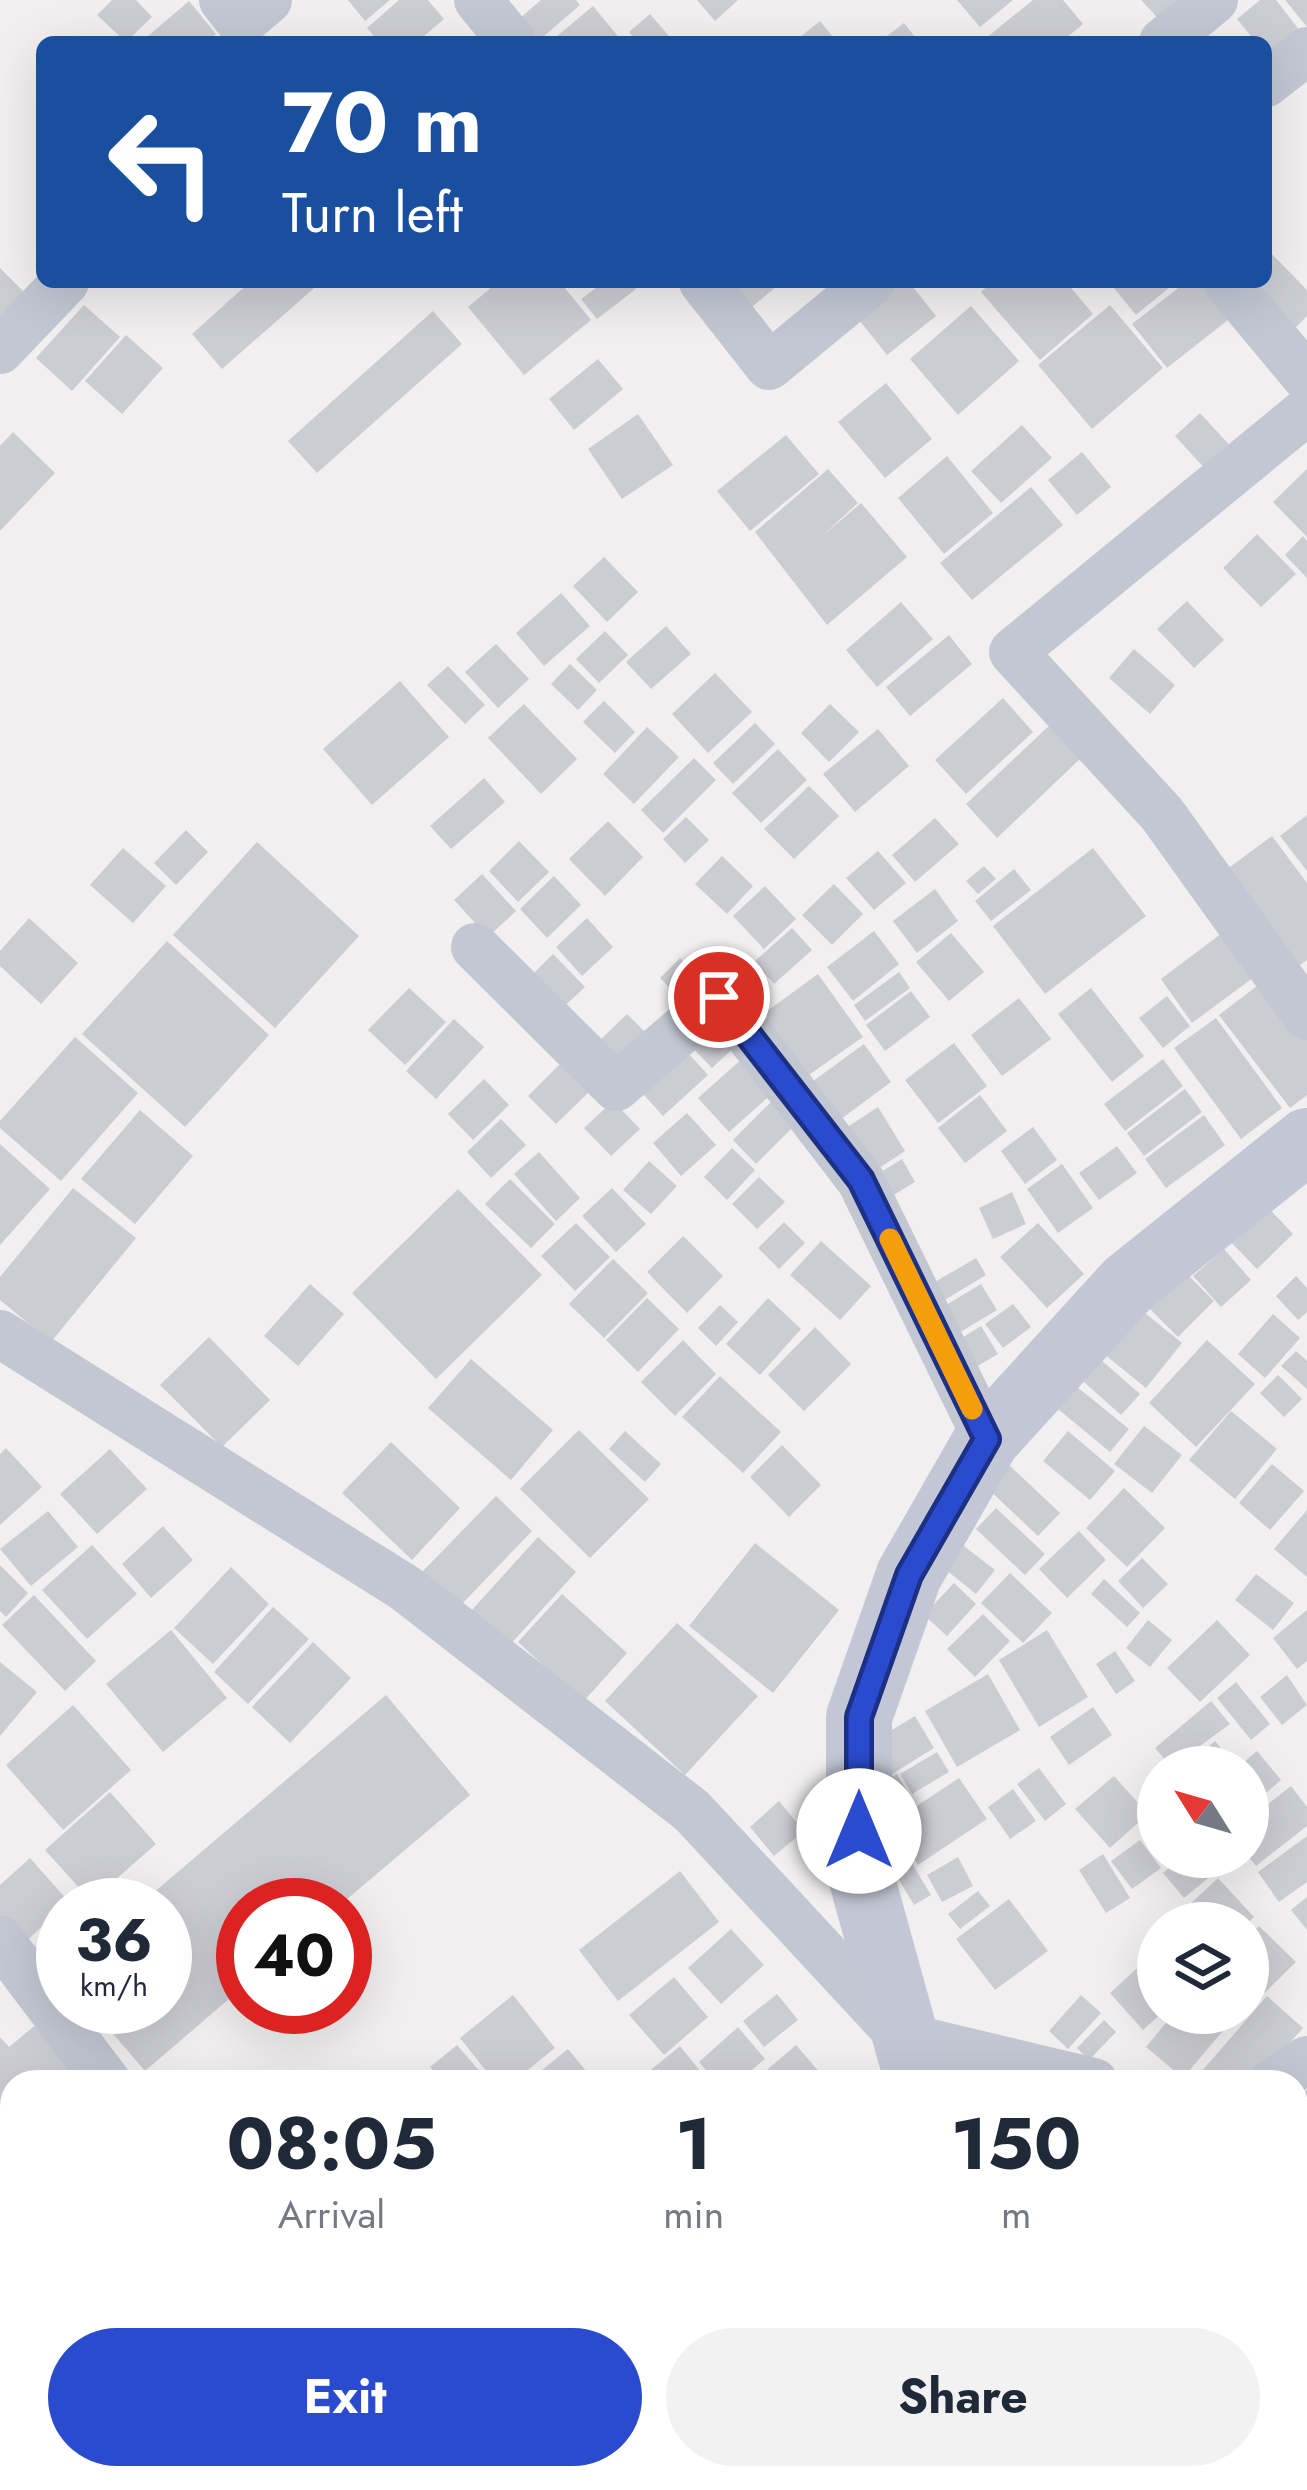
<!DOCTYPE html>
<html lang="en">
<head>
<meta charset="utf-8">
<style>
	:root { --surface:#fff; --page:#f2f2f3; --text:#1f2937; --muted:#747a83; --accent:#2b4bce }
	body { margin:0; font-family:Jost,sans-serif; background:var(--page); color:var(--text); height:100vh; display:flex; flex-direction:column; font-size:45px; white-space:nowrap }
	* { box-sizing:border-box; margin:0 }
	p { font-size:39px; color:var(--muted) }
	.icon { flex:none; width:66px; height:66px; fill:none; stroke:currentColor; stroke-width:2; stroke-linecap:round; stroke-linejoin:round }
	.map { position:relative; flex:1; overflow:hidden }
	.drawer { position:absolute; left:0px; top:2070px; width:1308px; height:420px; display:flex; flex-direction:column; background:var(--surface); border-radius:36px 36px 0 0; box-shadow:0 12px 48px #0002 }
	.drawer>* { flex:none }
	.top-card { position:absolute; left:36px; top:36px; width:1236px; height:252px; border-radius:18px; box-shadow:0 12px 48px #0002; background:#1a4fa0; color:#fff; overflow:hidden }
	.needle { width:78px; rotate:307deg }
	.fabs { position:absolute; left:1137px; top:1746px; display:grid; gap:24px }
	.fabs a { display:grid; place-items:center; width:132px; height:132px; border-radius:50%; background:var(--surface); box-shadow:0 12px 48px #0002; font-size:60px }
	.speed { position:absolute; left:36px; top:1878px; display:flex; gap:24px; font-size:60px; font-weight:700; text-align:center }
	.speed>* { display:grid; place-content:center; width:156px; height:156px; border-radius:50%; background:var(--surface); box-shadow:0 12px 48px #0002; line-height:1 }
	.speed small { font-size:30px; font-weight:400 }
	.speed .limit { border:18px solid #d22; background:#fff; color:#111 }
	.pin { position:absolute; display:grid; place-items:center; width:102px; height:102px; color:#fff; margin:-51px; border:6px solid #fff; border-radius:50%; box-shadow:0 3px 12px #0007 }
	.me { position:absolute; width:132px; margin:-66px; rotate:0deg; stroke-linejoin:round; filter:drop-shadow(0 0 9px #0008) }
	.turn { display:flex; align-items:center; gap:42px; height:252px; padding:0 48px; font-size:54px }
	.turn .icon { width:156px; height:156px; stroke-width:2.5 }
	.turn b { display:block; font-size:84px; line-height:102px }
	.eta { display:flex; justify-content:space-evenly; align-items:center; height:204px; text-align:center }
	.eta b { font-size:72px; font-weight:700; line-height:84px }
	.primary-button { display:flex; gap:24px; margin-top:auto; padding:24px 48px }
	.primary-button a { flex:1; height:138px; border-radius:72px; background:var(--accent); color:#fff; font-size:48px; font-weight:700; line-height:138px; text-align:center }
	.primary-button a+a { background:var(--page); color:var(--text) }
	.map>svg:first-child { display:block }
	.building { fill:#cccdd3 }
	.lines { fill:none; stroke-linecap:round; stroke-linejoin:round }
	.street { stroke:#c3c7d2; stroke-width:48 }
	.secondary { stroke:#c3c7d5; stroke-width:66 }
	.route-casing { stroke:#1c3186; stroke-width:30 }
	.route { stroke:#2b4bce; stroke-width:21 }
	.slow { stroke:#f59e0b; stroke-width:21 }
</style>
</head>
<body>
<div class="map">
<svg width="1307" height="2490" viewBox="0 0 1307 2490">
	<rect width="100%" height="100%" fill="#f1efef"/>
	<path class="building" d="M112 0H136L152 17 126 42 97 15Z
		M348 0H390L365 21Z
		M399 0H428L444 19 417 42H379L367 28Z
		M541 0H576L580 5 537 42H524L511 26Z
		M697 0H738L715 21Z
		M957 0H1013L980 27Z
		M1033 0H1063L1083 24 1061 42H981Z
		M1141 0H1196L1167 28Z
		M1260 0H1276L1304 36 1266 54V42H1256L1237 19Z
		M1285 0H1307V27Z
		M189 1 216 34 207 42H141Z
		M593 6 621 40 550 42Z
		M650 14 674 42H638L629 32Z
		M820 21 837 42H794Z
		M904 23 919 42H879Z
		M1266 248 1307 290V316L1293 330 1247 282H1266Z
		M0 268 24 292 0 316Z
		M250 282H321L222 369 192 334Z
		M498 282H560L591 320 524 375 468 307Z
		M604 282H631L636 289 597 319 581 299Z
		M723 282H782L747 311Z
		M888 282H909L936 316 887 355 852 311Z
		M992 282H1066L1093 314 1040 360 981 292Z
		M1109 282H1176L1136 315Z
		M1186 282H1206L1233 316 1167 368 1132 324Z
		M84 305 120 337 72 391 36 358Z
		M1110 305 1163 368 1092 429 1038 365Z
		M971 306 1019 361 958 415 910 359Z
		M433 311 462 344 317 473 288 441Z
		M126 335 163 368 122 414 85 381Z
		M598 359 623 389 574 430 549 399Z
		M886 383 932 439 885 478 838 422Z
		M1200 413 1234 450 1209 473 1175 436Z
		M638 414 673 465 622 499 588 449Z
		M1022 425 1052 458 1001 503 971 471Z
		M13 432 55 473 0 531V446Z
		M786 435 819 474 750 531 717 491Z
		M1082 452 1111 487 1077 515 1048 480Z
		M947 456 993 513 944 554 898 498Z
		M828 469 858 503 821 537 861 503 907 557 827 625 755 532Z
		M1307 469V537L1273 502Z
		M1031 487 1063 525 972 600 940 563Z
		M1257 534 1296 574 1261 607 1223 568Z
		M1303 536 1307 541V578L1285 555Z
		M604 557 638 592 607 622 573 586Z
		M561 593 590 626 544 666 516 633Z
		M1187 601 1224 640 1194 668 1157 629Z
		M901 602 933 639 877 687 846 650Z
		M666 626 691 654 651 689 626 662Z
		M605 631 628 655 599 683 576 659Z
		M949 635 972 664 910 716 886 687Z
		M496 644 529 679 498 708 465 672Z
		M1134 649 1175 685 1150 714 1109 678Z
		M570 664 597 690 578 710 551 684Z
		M448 666 485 705 465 724 427 685Z
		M715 673 752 712 708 753 672 714Z
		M400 681 449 737 372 805 323 749Z
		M1003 698 1033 732 966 794 935 760Z
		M604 701 635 732 615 753 583 722Z
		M524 704 577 759 541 794 488 738Z
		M830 704 859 732 829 762 801 733Z
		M755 723 775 744 733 784 713 763Z
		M1051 724 1082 757 997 838 966 804Z
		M647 727 679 757 634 804 603 774Z
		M878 729 909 766 855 812 823 774Z
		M778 749 807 780 761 823 732 793Z
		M694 758 716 780 663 833 641 810Z
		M484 778 505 802 451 849 430 826Z
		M809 786 839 816 794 859 764 829Z
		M1307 815V871L1280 836Z
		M686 817 709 840 685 863 663 839Z
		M935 818 959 844 915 882 892 855Z
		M608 821 643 857 605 896 569 859Z
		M186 830 208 852 176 885 154 863Z
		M1272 836 1307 883V960L1294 969 1223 872Z
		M519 841 549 872 518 902 489 871Z
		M257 842 359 936 275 1028 173 935Z
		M123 848 166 886 133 923 90 885Z
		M1093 848 1146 916 1045 994 993 926Z
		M878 851 906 883 874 910 846 878Z
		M722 856 753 886 727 914 695 884Z
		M984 866 996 879 978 894 966 881Z
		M1014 869 1031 890 991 921 975 901Z
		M482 874 516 911 488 937 454 900Z
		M554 876 581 905 547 938 520 909Z
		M834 884 863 914 832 945 802 915Z
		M765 886 796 919 764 949 733 916Z
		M935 889 958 921 917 953 893 921Z
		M29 918 78 963 41 1004 0 966V951Z
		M587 918 613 947 582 976 556 947Z
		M792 928 812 950 774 984 754 962Z
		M874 931 899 964 853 1001 827 967Z
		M951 933 984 972 949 1001 916 962Z
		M1222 933 1254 977 1192 1023 1161 979Z
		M167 941 269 1035 185 1127 82 1034Z
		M553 954 585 987 554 1016 523 984Z
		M680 958 707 986 688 1006 660 978Z
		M899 972 910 988 865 1021 854 1005Z
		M818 974 863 1037 803 1079 759 1017Z
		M1270 976 1307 1025V1095L1290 1108 1219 1015Z
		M409 988 446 1022 405 1065 368 1030Z
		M1091 988 1144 1056 1112 1082 1058 1014Z
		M911 991 930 1017 885 1051 866 1025Z
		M1167 996 1190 1026 1163 1048 1139 1018Z
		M1019 998 1051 1039 1002 1076 971 1035Z
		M712 1013 740 1042 712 1068 684 1039Z
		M627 1014 653 1040 618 1073 593 1047Z
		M1216 1018 1282 1108 1241 1139 1174 1048Z
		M454 1019 484 1047 436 1099 406 1071Z
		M75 1037 138 1093 61 1181 0 1128V1121Z
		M679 1043 708 1075 663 1116 634 1084Z
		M954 1043 987 1086 938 1123 905 1080Z
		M864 1044 891 1082 837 1122 809 1084Z
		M744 1057 775 1091 729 1132 698 1098Z
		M1163 1059 1183 1086 1125 1131 1104 1104Z
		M562 1062 590 1091 556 1124 528 1096Z
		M484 1079 509 1105 473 1140 448 1114Z
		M1185 1089 1202 1112 1144 1156 1127 1133Z
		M980 1095 1007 1131 965 1163 938 1128Z
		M774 1099 798 1122 756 1164 733 1140Z
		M613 1101 640 1129 611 1156 584 1128Z
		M878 1107 905 1151 870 1174 843 1130Z
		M140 1110 193 1156 135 1224 81 1179Z
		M687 1113 716 1145 681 1176 653 1143Z
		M1204 1115 1225 1145 1166 1188 1145 1159Z
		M501 1119 526 1145 491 1178 467 1152Z
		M1033 1127 1057 1160 1025 1184 1001 1151Z
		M0 1144 50 1189 0 1245Z
		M1117 1146 1137 1173 1099 1200 1079 1173Z
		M732 1148 755 1170 727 1200 704 1177Z
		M539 1152 580 1198 556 1221 514 1174Z
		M902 1159 915 1182 884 1201 871 1178Z
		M649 1161 677 1186 651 1214 623 1190Z
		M1062 1164 1093 1208 1058 1233 1027 1189Z
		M759 1177 785 1202 757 1229 732 1204Z
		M510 1179 555 1224 531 1248 485 1204Z
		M73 1188 136 1238 51 1342 0 1300V1277Z
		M612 1188 646 1224 616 1252 582 1216Z
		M458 1189 542 1275 436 1379 352 1293Z
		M1012 1192 1026 1224 993 1239 979 1208Z
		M1261 1200 1293 1234 1257 1269 1224 1235Z
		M784 1222 805 1243 779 1269 758 1248Z
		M576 1223 610 1257 575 1291 541 1256Z
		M1038 1223 1084 1274 1047 1308 1000 1257Z
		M683 1236 723 1276 687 1313 647 1272Z
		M821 1241 871 1286 840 1320 790 1275Z
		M1224 1249 1251 1280 1221 1307 1193 1276Z
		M976 1258 986 1275 933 1307 923 1289Z
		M613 1259 648 1293 604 1338 569 1304Z
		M1179 1266 1214 1301 1178 1337 1143 1302Z
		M1296 1276 1307 1288V1312L1298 1320 1276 1296Z
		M310 1284 344 1314 298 1366 264 1336Z
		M981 1284 997 1310 952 1337 936 1311Z
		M647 1298 679 1329 638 1372 606 1340Z
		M768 1298 801 1329 760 1375 726 1344Z
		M1013 1304 1031 1327 1003 1348 985 1324Z
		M720 1305 738 1322 716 1346 698 1328Z
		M1135 1305 1182 1343 1146 1388 1099 1350Z
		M1273 1314 1300 1338 1265 1378 1238 1354Z
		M981 1326 998 1354 964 1374 947 1347Z
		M815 1327 851 1364 804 1411 768 1375Z
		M209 1337 270 1400 222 1447 160 1385Z
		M683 1340 716 1374 675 1416 641 1382Z
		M1207 1340 1255 1384 1196 1447 1149 1403Z
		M1296 1351 1307 1361V1389L1281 1366Z
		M1093 1353 1140 1394 1121 1415 1075 1374Z
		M471 1359 553 1430 511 1480 428 1408Z
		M1278 1375 1302 1399 1284 1417 1260 1393Z
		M720 1376 781 1432 743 1473 682 1417Z
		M1071 1382 1129 1429 1110 1452 1052 1404Z
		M1231 1411 1277 1449 1235 1499 1189 1460Z
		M1144 1426 1182 1455 1152 1493 1114 1464Z
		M579 1430 649 1499 590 1558 520 1489Z
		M625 1431 661 1464 645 1482 609 1449Z
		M1068 1431 1115 1471 1090 1500 1043 1461Z
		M391 1442 460 1508 412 1560 342 1493Z
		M782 1445 821 1485 789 1517 750 1477Z
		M6 1448 42 1487 0 1525V1454Z
		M110 1449 147 1489 97 1534 60 1494Z
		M1007 1463 1060 1513 1038 1536 985 1486Z
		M1272 1464 1304 1491 1270 1530 1239 1503Z
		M1124 1488 1165 1528 1127 1567 1086 1528Z
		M496 1496 532 1531 459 1607 422 1572Z
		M996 1508 1045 1554 1025 1575 976 1529Z
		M1307 1510V1577L1274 1549Z
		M48 1511 78 1547 31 1586 0 1549Z
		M163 1526 193 1560 151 1598 122 1564Z
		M1079 1531 1106 1560 1067 1598 1039 1569Z
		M538 1537 576 1572 508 1647 470 1612Z
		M755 1543 839 1610 773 1693 689 1626Z
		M960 1543 995 1570 976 1594 941 1566Z
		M92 1545 137 1594 87 1639 42 1590Z
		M1142 1558 1168 1584 1143 1608 1118 1581Z
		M0 1565 28 1593 6 1617 0 1611Z
		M231 1567 269 1604 213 1664 174 1628Z
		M1010 1573 1052 1613 1023 1643 981 1603Z
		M1256 1574 1294 1603 1273 1630 1235 1600Z
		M1104 1579 1140 1613 1127 1627 1091 1594Z
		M954 1583 976 1604 947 1636 924 1615Z
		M562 1594 627 1653 583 1702 518 1642Z
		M34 1595 96 1661 65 1691 2 1625Z
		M273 1607 309 1639 248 1704 214 1672Z
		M1307 1610V1661L1297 1669 1273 1638Z
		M983 1614 1010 1641 975 1677 947 1649Z
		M1148 1620 1172 1640 1150 1667 1126 1648Z
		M1217 1620 1250 1655 1200 1702 1167 1668Z
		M677 1623 758 1696 685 1775 605 1701Z
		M171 1630 227 1698 163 1752 106 1684Z
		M1047 1630 1088 1697 1039 1727 999 1660Z
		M313 1642 351 1678 290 1743 252 1707Z
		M1115 1651 1135 1681 1116 1694 1096 1664Z
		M0 1662 37 1692 0 1736Z
		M988 1674 1020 1730 957 1767 925 1711Z
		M1287 1675 1307 1705 1282 1725 1260 1697Z
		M1236 1682 1270 1724 1251 1740 1217 1698Z
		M386 1695 470 1795 340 1905H243V1987L145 2071 90 2007H165V1905H139Z
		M1211 1701 1230 1724 1171 1767 1155 1748Z
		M73 1705 131 1770 63 1830 6 1765Z
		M1093 1707 1112 1735 1069 1765 1050 1737Z
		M915 1716 934 1748 889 1776 869 1744Z
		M1215 1741 1231 1761 1224 1767H1183Z
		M1257 1751 1281 1780 1248 1808V1767H1238Z
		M937 1752 949 1772 912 1794 900 1774Z
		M1039 1768 1066 1804 1045 1821 1017 1784Z
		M897 1774 908 1793 885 1806 874 1787Z
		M1114 1776 1148 1814 1110 1848 1075 1809Z
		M959 1778 987 1819 918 1865 891 1823Z
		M1291 1786 1307 1807V1826L1256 1866 1248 1856V1820Z
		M1013 1789 1036 1821 1010 1839 988 1807Z
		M110 1792 156 1844 91 1901 45 1850Z
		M779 1801 804 1831 774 1856 750 1827Z
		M1307 1836V1882L1279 1902 1258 1872Z
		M1140 1840 1161 1868 1132 1889 1111 1861Z
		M1103 1854 1130 1898 1106 1913 1079 1870Z
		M958 1857 973 1886 942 1902 927 1875Z
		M1182 1857H1206L1218 1870 1184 1898 1163 1873Z
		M30 1858 69 1902 22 1945 0 1920V1885Z
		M911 1862 931 1895 914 1905 894 1871Z
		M680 1871 719 1922 618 2001 579 1950Z
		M1218 1878 1254 1917 1248 1923H1170Z
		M978 1891 990 1906 960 1929 948 1914Z
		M1307 1897V1930L1291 1910Z
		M1009 1899 1048 1951 995 1990 956 1939Z
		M1259 1926 1296 1962 1248 2009V1937Z
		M731 1929 764 1965 721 2004 688 1968Z
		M1158 1949 1162 2013 1143 2030 1110 1993Z
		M674 1977 708 2017 664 2055 629 2015Z
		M777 1994 798 2020 764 2047 743 2021Z
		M513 1995 555 2048 513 2082H495L460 2038Z
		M1081 1995 1101 2013 1068 2049 1049 2031Z
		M1267 1996 1303 2028 1255 2082H1213L1201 2072Z
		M1174 2013H1212L1227 2026 1183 2078 1146 2047Z
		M44 2018 92 2082H12V2149L0 2159V2037L9 2047Z
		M1104 2020 1116 2032 1089 2060 1077 2048Z
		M738 2027 765 2059 737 2082H716L699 2062Z
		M457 2045 489 2082H443L430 2067Z
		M796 2045 828 2082H753Z
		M680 2046 709 2082H636Z
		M568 2049 595 2082H527Z
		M1307 2090V2157L1303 2160 1296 2152V2100Z
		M1296 2220 1307 2222V2282L1296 2291Z
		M1307 2287V2323L1296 2310V2295Z
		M8 2289 12 2292V2367L0 2355V2297Z
		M1296 2332 1307 2343V2380L1296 2391Z
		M0 2366 12 2379V2395L0 2407Z
		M1307 2461V2490H1269L1285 2478H1296V2469Z
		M70 2478H130L117 2490H81Z
		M329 2478H387L396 2490H344Z
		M778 2478H791L805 2490H768Z
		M797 2478H830L821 2490Z
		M853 2478H926L920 2490H870Z
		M973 2478H1020L1044 2490H968Z"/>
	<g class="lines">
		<path class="street" d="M223 0 241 23 268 0
			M478 0 512 42
			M1163 42 1214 0
			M1266 83 1307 51
			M703 282 769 366 871 282
			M1227 282 1307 378
			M0 350 65 282
			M1307 411 1013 652 1162 814 1307 1016
			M475 947 616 1087 720 997 861 1181 987 1439
			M0 1334 405 1588 692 1811 901 2036 1094 2082
			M0 1940 107 2082
			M1273 2082 1307 2060
			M1296 2193 1307 2205
			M0 2428 12 2419
			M391 2478 399 2490
			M1183 2478 1194 2490"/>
		<path class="secondary" d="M918 2082 859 1869V1717L909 1575 987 1439 1128 1284 1307 1141
			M956 2490 962 2478"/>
	</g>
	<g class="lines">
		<defs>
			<path id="route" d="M719 997 861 1180 987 1439 909 1575 859 1717V1831"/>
		</defs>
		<use href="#route" class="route-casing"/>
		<use href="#route" class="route"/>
		<path class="slow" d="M890 1239 972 1409"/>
	</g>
</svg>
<div class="fabs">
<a><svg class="needle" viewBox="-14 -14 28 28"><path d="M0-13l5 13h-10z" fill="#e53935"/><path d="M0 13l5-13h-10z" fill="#747a83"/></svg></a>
<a><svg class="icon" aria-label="layers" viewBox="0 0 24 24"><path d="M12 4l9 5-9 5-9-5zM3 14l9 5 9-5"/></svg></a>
</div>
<div class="speed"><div>36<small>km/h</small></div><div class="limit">40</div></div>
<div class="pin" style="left:719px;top:997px;background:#d93025"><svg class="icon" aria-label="arrive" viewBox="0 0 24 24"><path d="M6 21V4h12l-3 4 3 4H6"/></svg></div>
<svg class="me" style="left:859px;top:1831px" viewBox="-20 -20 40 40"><circle r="19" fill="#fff"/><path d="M0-13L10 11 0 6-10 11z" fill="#2b4bce"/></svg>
<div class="top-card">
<div class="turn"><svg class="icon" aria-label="left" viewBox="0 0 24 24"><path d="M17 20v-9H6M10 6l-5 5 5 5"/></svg><div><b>70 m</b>Turn left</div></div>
</div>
<section class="drawer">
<div class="eta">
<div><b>08:05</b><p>Arrival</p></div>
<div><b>1</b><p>min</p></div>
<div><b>150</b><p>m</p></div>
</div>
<div class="primary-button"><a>Exit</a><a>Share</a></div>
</section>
</div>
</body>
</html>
